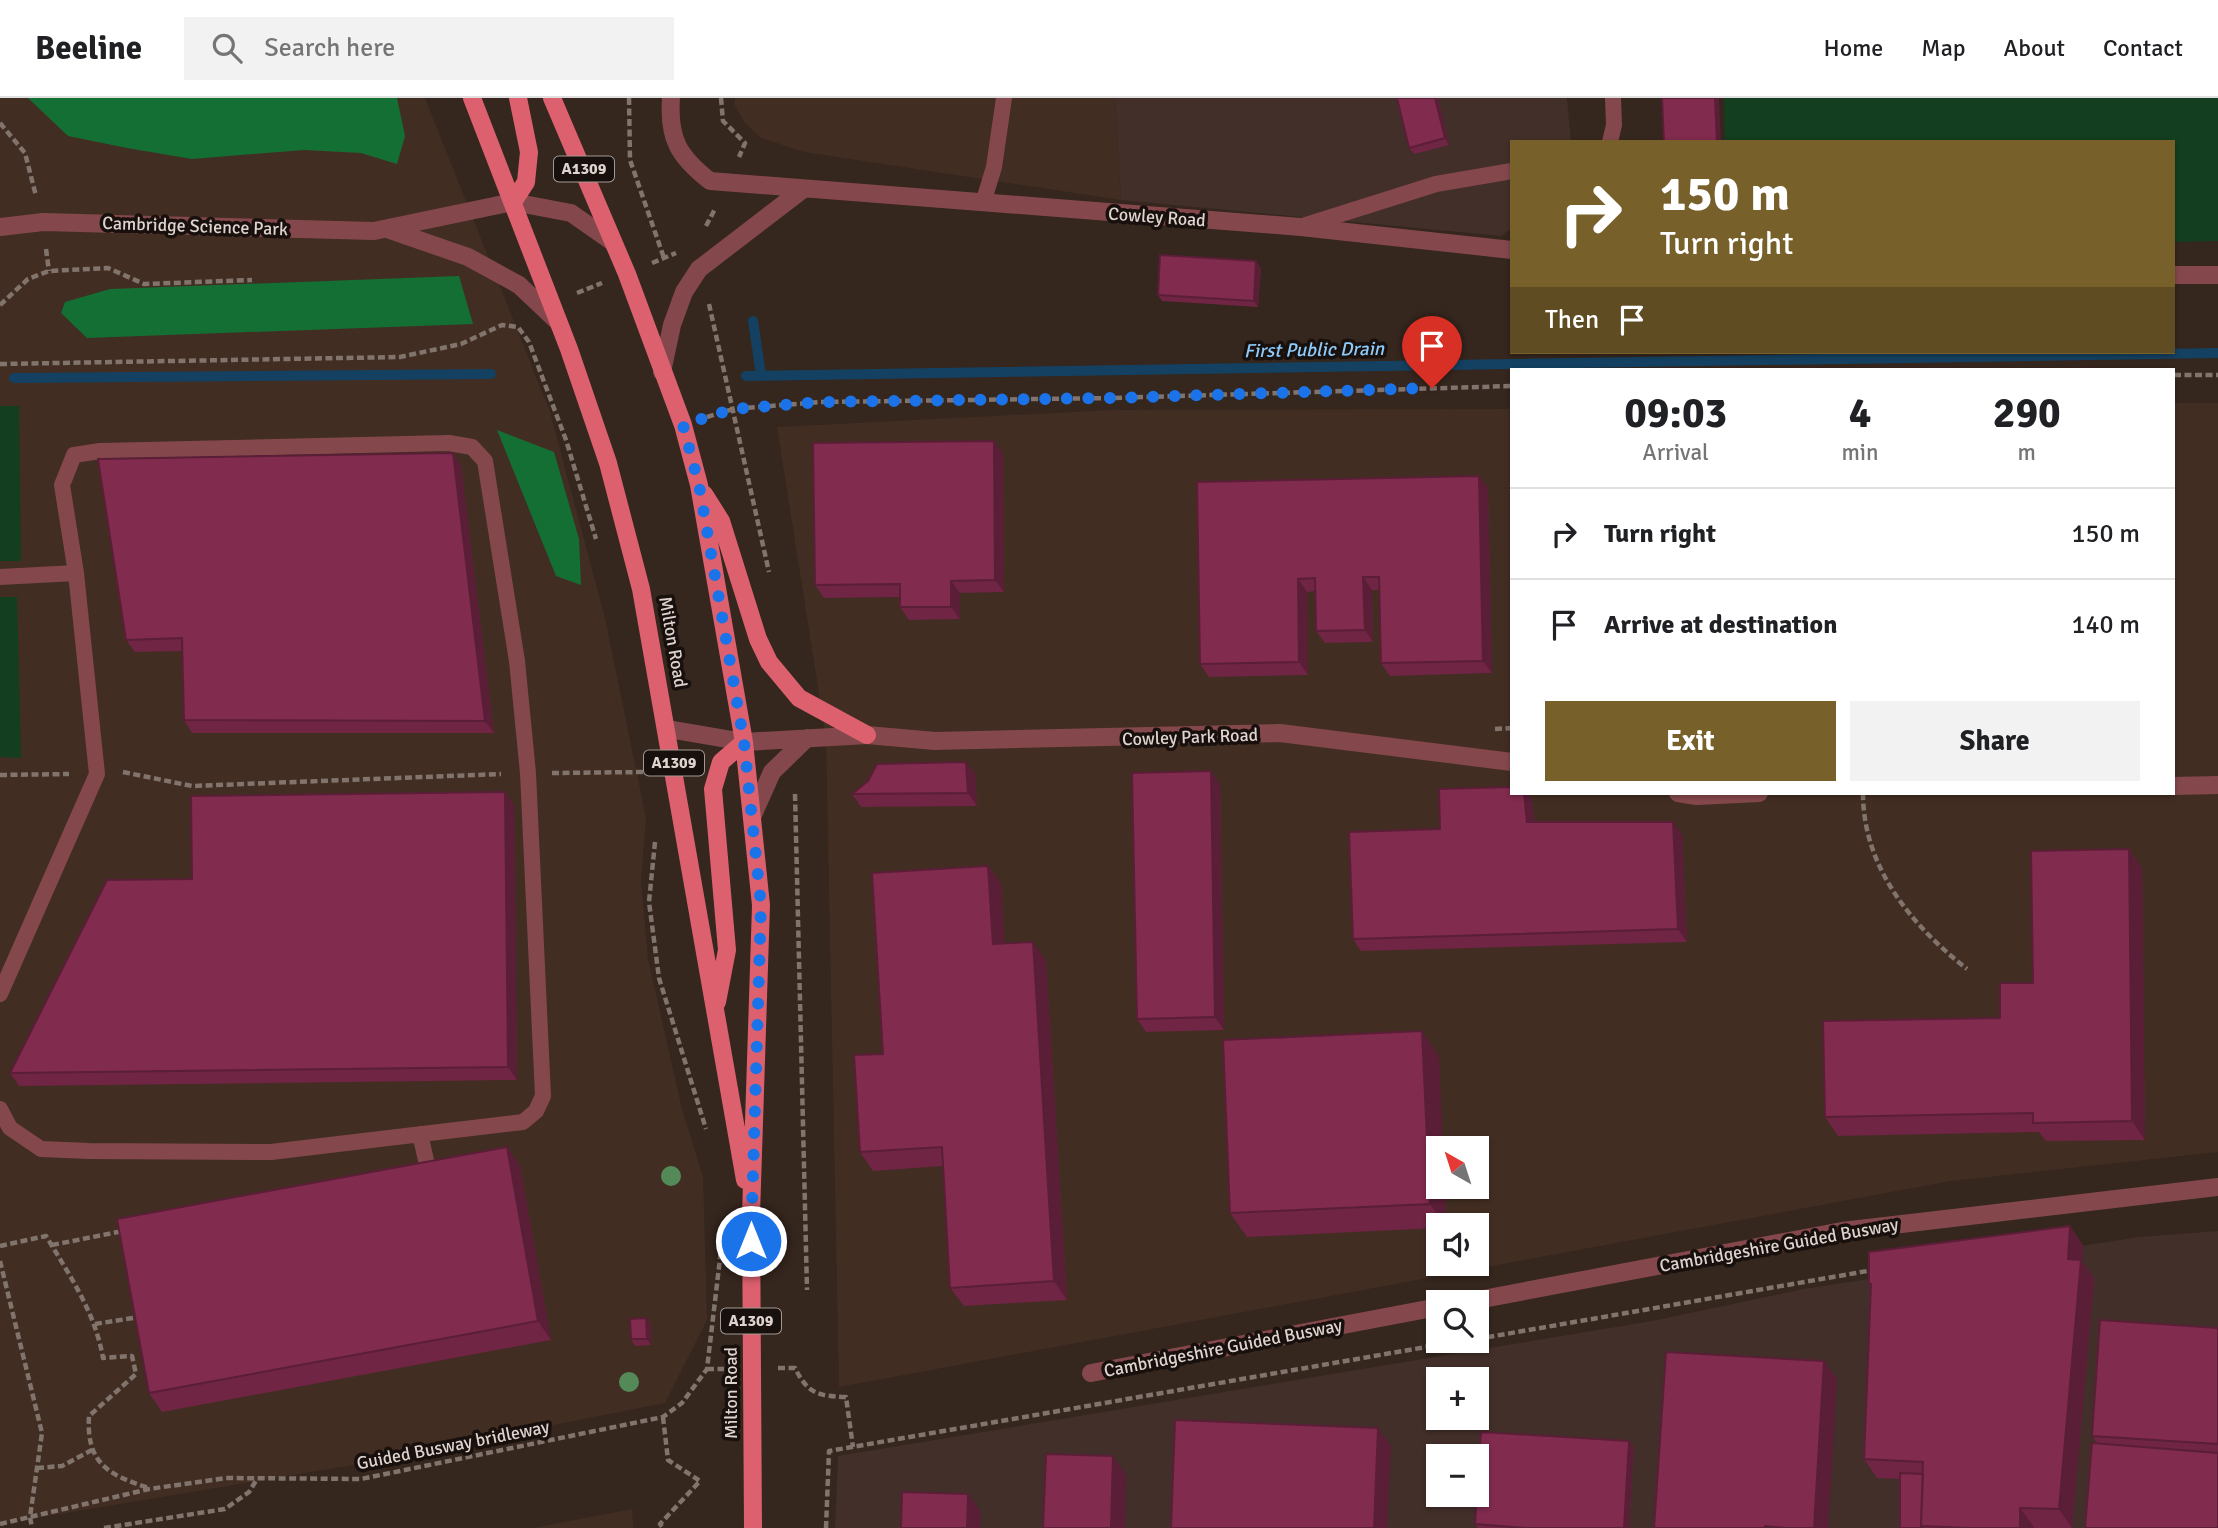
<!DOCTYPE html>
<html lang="en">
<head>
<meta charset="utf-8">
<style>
	:root { --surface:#fff; --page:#f2f2f2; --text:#202124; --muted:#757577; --line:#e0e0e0; --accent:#78602b }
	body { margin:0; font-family:Signika,sans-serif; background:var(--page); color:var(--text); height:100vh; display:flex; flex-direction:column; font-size:26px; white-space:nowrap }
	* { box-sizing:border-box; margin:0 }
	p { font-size:23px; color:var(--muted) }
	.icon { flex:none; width:38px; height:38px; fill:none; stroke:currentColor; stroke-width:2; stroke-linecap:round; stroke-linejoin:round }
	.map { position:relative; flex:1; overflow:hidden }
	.panel { position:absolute; left:1510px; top:270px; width:665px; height:427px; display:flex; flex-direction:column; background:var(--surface); border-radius:0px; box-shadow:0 2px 5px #0004 }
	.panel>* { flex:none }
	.hud { position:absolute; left:1510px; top:42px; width:665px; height:214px; border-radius:0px; box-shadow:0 2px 5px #0004; background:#78602b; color:#fff; overflow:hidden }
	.needle { width:46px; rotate:321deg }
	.buttons { position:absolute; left:1426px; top:1038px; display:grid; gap:14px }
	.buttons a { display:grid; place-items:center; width:63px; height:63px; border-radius:0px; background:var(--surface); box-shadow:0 2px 5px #0004; font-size:35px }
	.pin { position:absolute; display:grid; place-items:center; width:60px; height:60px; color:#fff; margin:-72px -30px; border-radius:50% 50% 50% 0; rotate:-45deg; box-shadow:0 0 7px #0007 }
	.pin .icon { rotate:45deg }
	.me { position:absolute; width:77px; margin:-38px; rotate:0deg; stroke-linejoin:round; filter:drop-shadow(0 0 5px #0008) }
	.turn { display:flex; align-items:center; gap:24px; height:147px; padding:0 35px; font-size:32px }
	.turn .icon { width:91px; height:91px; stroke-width:2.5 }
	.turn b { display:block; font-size:49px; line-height:60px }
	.then { display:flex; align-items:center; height:66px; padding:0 35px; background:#0003; gap:14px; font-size:26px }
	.eta { display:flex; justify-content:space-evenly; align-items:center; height:119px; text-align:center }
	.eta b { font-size:42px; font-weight:700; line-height:49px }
	.action { display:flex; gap:14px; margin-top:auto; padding:14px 35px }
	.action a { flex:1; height:80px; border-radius:0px; background:var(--accent); color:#fff; font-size:28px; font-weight:700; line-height:80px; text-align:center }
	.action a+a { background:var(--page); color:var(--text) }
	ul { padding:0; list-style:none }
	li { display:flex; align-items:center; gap:21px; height:91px; padding:0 35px; border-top:2px solid var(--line) }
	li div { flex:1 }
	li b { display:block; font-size:26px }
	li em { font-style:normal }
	header { display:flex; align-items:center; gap:42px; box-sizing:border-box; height:98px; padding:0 35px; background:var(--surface); border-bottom:2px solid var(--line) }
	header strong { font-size:33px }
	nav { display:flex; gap:38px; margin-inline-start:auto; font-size:24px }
	.search { width:490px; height:63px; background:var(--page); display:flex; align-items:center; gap:18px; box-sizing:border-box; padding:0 24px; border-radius:0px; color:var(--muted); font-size:26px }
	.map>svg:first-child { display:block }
	.built { fill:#422d22; fill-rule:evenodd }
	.industrial { fill:#422f29; fill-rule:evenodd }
	.green { fill:#133e1f }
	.forest { fill:#146f34 }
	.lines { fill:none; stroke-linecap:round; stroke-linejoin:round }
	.stream { stroke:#144161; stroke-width:10 }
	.path { stroke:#81746d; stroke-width:4.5; stroke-dasharray:7 3.5; stroke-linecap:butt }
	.service { stroke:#84484c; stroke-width:16 }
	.minor { stroke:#84484c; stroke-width:18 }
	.primary { stroke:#dc606d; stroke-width:18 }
	.tree { fill:#548958 }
	.wall { fill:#6f2543 }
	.shaded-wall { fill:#5a1e37 }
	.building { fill:#812b4e; stroke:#5a1e37; stroke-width:2 }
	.route { stroke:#1a73e8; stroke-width:12; stroke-dasharray:0 21.6 }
	.labels { text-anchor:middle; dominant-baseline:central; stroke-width:7; stroke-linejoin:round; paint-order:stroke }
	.shield { fill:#18100d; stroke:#a39894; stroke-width:2 }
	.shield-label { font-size:16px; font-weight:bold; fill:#ded3ce }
	.street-label { font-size:18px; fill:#ded3ce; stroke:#18100d }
	.water-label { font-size:19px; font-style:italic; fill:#8ecafa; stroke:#18100d }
</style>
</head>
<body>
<header>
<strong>Beeline</strong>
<div class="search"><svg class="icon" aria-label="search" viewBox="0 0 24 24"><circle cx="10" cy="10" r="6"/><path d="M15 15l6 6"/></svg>Search here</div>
<nav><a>Home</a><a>Map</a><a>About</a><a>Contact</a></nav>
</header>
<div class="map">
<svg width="2218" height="1430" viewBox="0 0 2218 1430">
	<rect width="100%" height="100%" fill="#35261e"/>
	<path class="built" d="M0 0H425L550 314 605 520 646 720 641 784 648 861 682 1011 703 1079 707 1222 665 1305 347 1368 0 1426Z
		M735 0H1115L1121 102 804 54 761 40 745 25 735 8Z
		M2174 305H2218V1054L1951 1083 839 1289 826 640 777 329 1113 312 1512 311V695H2174ZM1438 1050H1477V1088H1438ZM1438 1127H1477V1166H1438Z
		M632 1411 633 1430H533Z"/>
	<path class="industrial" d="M1115 0H1567L1571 44H1512V130L1501 138 1121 102Z
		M2218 1133V1430H835L838 1358 1652 1223 1804 1191 2139 1139ZM1438 1281H1477V1320H1438ZM1438 1358H1477V1396H1438Z"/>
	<path class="green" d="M1724 0H2218V143L2174 144V44H1725Z
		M0 308H19L21 463H0Z
		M0 499H17L21 660 0 659Z"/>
	<path class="forest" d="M28 0H397L405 38 397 66 361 55 304 52 192 61 127 50 68 38Z
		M459 178 473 226 87 240 61 215 65 204 110 191Z
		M497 332 554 354 579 441 581 487 556 478Z"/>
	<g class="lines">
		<path class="stream" d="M753 223 761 277
			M746 278 2218 255
			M14 280 491 276"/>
		<path class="path" d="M629 0 630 62 664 160
			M721 0 723 23 745 45 739 59
			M0 25 25 55 36 98
			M706 128 715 111
			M46 151 49 173
			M652 165 676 155
			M577 195 602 185
			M709 206 769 474
			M0 207 28 181 49 173 108 170 144 186 252 182
			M0 266 400 259 461 246 502 227 518 229 529 244 566 342 596 441
			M2174 277H2218
			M707 319 733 311 821 304 1112 300 1512 288
			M1495 631 1512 630
			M123 674 192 688 501 676
			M552 675 645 674
			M0 677 69 676
			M1863 695C1863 769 1911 827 1967 871
			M795 696 807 1192
			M655 744 649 804 659 880 706 1031
			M52 1147 123 1133
			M0 1148 46 1138C70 1178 95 1214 103 1260L132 1258 136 1276 89 1318C86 1365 108 1377 149 1390
			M0 1163 42 1335 30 1419 32 1430
			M95 1226 139 1219
			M1477 1241 1873 1172
			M778 1270H795C808 1296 818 1298 846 1299L853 1349
			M707 1271H724
			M663 1319 668 1362 700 1383 660 1426 663 1430
			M37 1370 62 1368 92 1352
			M0 1426 149 1391 226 1380 361 1381 663 1319 682 1305 707 1271 721 1152
			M104 1430 225 1411 249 1394 257 1381
			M826 1430 829 1353 1466 1242"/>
		<path class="service" d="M1610 44 1614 27 1613 0
			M983 105 994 69 1004 0
			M1303 128 1436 86 1512 73
			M0 479 76 475
			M0 896 97 676 76 475 62 387 74 357 100 353 449 345 472 349 485 363 517 563 528 675 543 998 536 1013 523 1024 271 1054 89 1053 41 1051 10 1030 0 1011
			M420 1036 431 1084"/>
		<path class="minor" d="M671 0C668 41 679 59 710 83L1301 129 1512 152
			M0 129 43 124 374 133 513 104 571 115 611 143
			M390 132 468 159 519 187 557 223
			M2174 177H2218
			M662 274 672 227 684 194 699 171 802 92
			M668 631 744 644 867 637 935 643 1280 635 1512 664
			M2174 688 2218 687
			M1678 695 1697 698 1759 695
			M752 719 772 674 807 640
			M1467 1204 1842 1133 2218 1089
			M1091 1275 1438 1209"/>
		<path class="primary" d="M472 0 569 251 608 365 641 491 745 1082
			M552 0 627 176 683 327 699 387 744 644 761 807 751 1117 753 1430
			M513 104 526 84 529 54 518 0
			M704 396 721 423 758 541 769 564 799 600 867 637
			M717 904 727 852 713 691 721 664 744 644"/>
	</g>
	<g class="tree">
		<circle cx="671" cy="1078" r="10"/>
		<circle cx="629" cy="1284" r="10"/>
	</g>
	<path class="wall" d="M1438 0 1449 47 1414 56 1409 50Z
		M1261 170 1258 209 1162 203 1158 197Z
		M1003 355 1004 494 960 495V521L909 522 900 509V499L824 500 815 487Z
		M461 368 494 635H192L184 622 182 553 135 554 126 542Z
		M1197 384 1488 390 1492 575 1390 578 1381 565 1380 492H1372L1373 544 1325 545 1316 533 1315 493 1307 494 1308 577 1209 579 1200 566Z
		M966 664 975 676 977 708 861 709 852 696Z
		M1220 686 1224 932 1146 934 1137 921Z
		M505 694 514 707 517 982 19 988 10 975 192 781Z
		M1512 695H1527L1532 702 1534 724 1682 737 1687 844 1361 853 1353 841 1440 731Z
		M2129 751 2142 770 2145 1042 2046 1043 2039 1034 1838 1038 1825 1019 2000 920 2033 885Z
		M988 768 1001 786 1004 846 1046 863 1067 1202 964 1208 950 1190 943 1068 873 1073 860 1054 883 956Z
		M1439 958 1438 1088H1445L1446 1127H1438V1130L1247 1139 1230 1115Z
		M507 1049 520 1068 551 1242 162 1314 149 1295Z
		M2083 1147 2082 1163 2094 1181 2072 1430H1900V1381L1877 1380 1864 1361 1871 1189 1869 1186Z
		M646 1220 651 1227V1247L635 1248 631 1241Z
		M2218 1230V1430L2097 1345 2092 1338Z
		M1634 1349 1629 1430H1478L1475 1426Z"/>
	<path class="shaded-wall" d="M1435 0H1438L1449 47 1445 40Z
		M1715 0H1719L1721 44H1717Z
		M1256 163 1261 170 1258 209 1254 203Z
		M994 343 1003 355 1004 494 995 482Z
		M453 355 461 368 494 635 485 623Z
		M1479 378 1488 390 1492 575 1483 563Z
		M1363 479 1372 492 1373 544 1365 532Z
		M1298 481 1307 494 1308 577 1299 564Z
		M951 483 960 495V521L951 509Z
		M966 664 975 676 977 708 968 695Z
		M1211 673 1220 686 1224 932 1215 919Z
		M505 694 514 707 517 982 508 969Z
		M1524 695H1527L1532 702 1536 737 1527 724Z
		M1673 724 1682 737 1687 844 1678 831Z
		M2129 751 2142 770 2145 1042 2132 1023Z
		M988 768 1001 786 1006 865 993 846Z
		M1033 844 1046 863 1067 1202 1054 1183Z
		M1422 933 1439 958 1443 1050H1438V1088H1445L1446 1127H1444L1430 1106Z
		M507 1049 520 1068 551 1242 538 1223Z
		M2070 1128 2083 1147 2082 1163 2094 1181 2072 1430 2059 1411Z
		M646 1220 651 1227V1247L647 1241Z
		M1824 1263 1837 1281 1828 1430H1814Z
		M1378 1330 1391 1348 1387 1430H1374Z
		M1629 1343 1634 1349 1629 1430H1624Z
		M1113 1358 1126 1377 1125 1430H1111Z
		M968 1396 981 1414 980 1430H967Z
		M2020 1410 2034 1429 2033 1430H2020Z"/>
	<path class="building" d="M1397 0H1435L1445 40 1409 50Z
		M1662 0H1715L1717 44H1664Z
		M1160 157 1256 163 1254 203 1158 197Z
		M994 343 995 482 951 483V509H900V486L815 487 813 345Z
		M453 355 485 623 184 622 182 540 126 542 98 361Z
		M1479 378 1483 563 1381 565 1379 479H1363L1365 532 1316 533 1315 480 1298 481 1299 564 1200 566 1197 384Z
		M966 664 968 695 852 696 868 683 877 666Z
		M1211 673 1215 919 1137 921 1132 675Z
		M1512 689V695H1524L1527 724H1673L1678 831 1353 841 1349 734 1440 731 1439 691Z
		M505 694 508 969 10 975 107 782 192 781 191 698Z
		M2129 751 2132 1023 2033 1025V1015L1825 1019 1823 923 2000 920V885H2033L2031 753Z
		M988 768 993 846 1033 844 1054 1183 950 1190 942 1049 860 1054 854 957 883 956 872 775Z
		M1422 933 1430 1106 1230 1115 1223 942Z
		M507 1049 538 1223 149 1295 117 1121Z
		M2070 1128 2068 1161 2081 1162 2059 1411 2020 1410V1430H1966L1921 1428 1923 1364 1864 1361 1871 1186H1869V1154Z
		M646 1220 647 1241H631L630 1221Z
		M2100 1222 2218 1230V1346L2092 1338Z
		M1666 1254 1824 1263 1814 1430H1785L1765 1428V1430H1654Z
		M1175 1322 1378 1330 1374 1430H1171Z
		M1481 1334 1629 1343 1624 1430H1525L1475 1426Z
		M2092 1345 2218 1355V1430H2085Z
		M1046 1356 1113 1358 1111 1430H1043Z
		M1900 1375 1923 1376 1921 1428 1922 1430H1900Z
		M902 1394 968 1396 967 1430H901Z"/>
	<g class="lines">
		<path class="route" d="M751 1143 761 807 744 644 699 387 683 327 733 311 821 304 1112 300 1432 290"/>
	</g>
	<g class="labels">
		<g class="shield">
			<rect x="554" y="58.5" width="60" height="25" rx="5"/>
			<rect x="644" y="652.5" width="60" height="25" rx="5"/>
			<rect x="721" y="1210.5" width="60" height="25" rx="5"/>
		</g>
		<g class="shield-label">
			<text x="584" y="71">A1309</text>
			<text x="674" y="665">A1309</text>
			<text x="751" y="1223">A1309</text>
		</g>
		<g class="street-label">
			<text transform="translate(1157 119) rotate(4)">Cowley Road</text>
			<text transform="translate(195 128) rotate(2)">Cambridge Science Park</text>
			<text transform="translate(673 544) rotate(80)">Milton Road</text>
			<text transform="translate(1190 639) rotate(-2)">Cowley Park Road</text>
			<text transform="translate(1779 1147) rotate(-10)">Cambridgeshire Guided Busway</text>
			<text transform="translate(1223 1250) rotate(-11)">Cambridgeshire Guided Busway</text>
			<text transform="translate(731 1295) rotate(-90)">Milton Road</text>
			<text transform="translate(453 1347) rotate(-11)">Guided Busway bridleway</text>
		</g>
		<g class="water-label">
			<text transform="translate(1314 252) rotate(-1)">First Public Drain</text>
		</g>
	</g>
</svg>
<div class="buttons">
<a><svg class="needle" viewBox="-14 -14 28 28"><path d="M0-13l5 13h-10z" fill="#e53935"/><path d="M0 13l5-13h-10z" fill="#757577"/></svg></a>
<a><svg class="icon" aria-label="sound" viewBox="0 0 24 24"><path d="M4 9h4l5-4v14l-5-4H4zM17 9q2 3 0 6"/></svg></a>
<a><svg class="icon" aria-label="search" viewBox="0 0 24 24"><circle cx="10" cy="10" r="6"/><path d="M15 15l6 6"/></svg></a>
<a>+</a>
<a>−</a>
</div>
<div class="pin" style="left:1432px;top:290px;background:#d93025"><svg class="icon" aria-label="arrive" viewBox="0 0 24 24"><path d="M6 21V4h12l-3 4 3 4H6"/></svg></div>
<svg class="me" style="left:751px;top:1143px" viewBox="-20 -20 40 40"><circle r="17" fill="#1a73e8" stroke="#fff" stroke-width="3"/><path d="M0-11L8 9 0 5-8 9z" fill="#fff"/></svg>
<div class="hud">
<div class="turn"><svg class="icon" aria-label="right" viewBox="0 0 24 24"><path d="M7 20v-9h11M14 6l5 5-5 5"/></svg><div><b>150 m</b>Turn right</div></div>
<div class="then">Then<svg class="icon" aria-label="arrive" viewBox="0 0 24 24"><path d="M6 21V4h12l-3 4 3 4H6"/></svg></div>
</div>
<section class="panel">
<div class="eta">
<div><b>09:03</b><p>Arrival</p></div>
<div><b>4</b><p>min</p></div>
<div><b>290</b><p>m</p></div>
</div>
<ul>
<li><svg class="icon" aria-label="right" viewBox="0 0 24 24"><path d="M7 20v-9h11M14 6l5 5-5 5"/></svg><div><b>Turn right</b></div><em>150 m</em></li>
<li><svg class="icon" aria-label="arrive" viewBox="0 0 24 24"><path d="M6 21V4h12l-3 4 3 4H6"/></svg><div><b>Arrive at destination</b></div><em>140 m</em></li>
</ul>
<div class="action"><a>Exit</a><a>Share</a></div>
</section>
</div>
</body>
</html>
